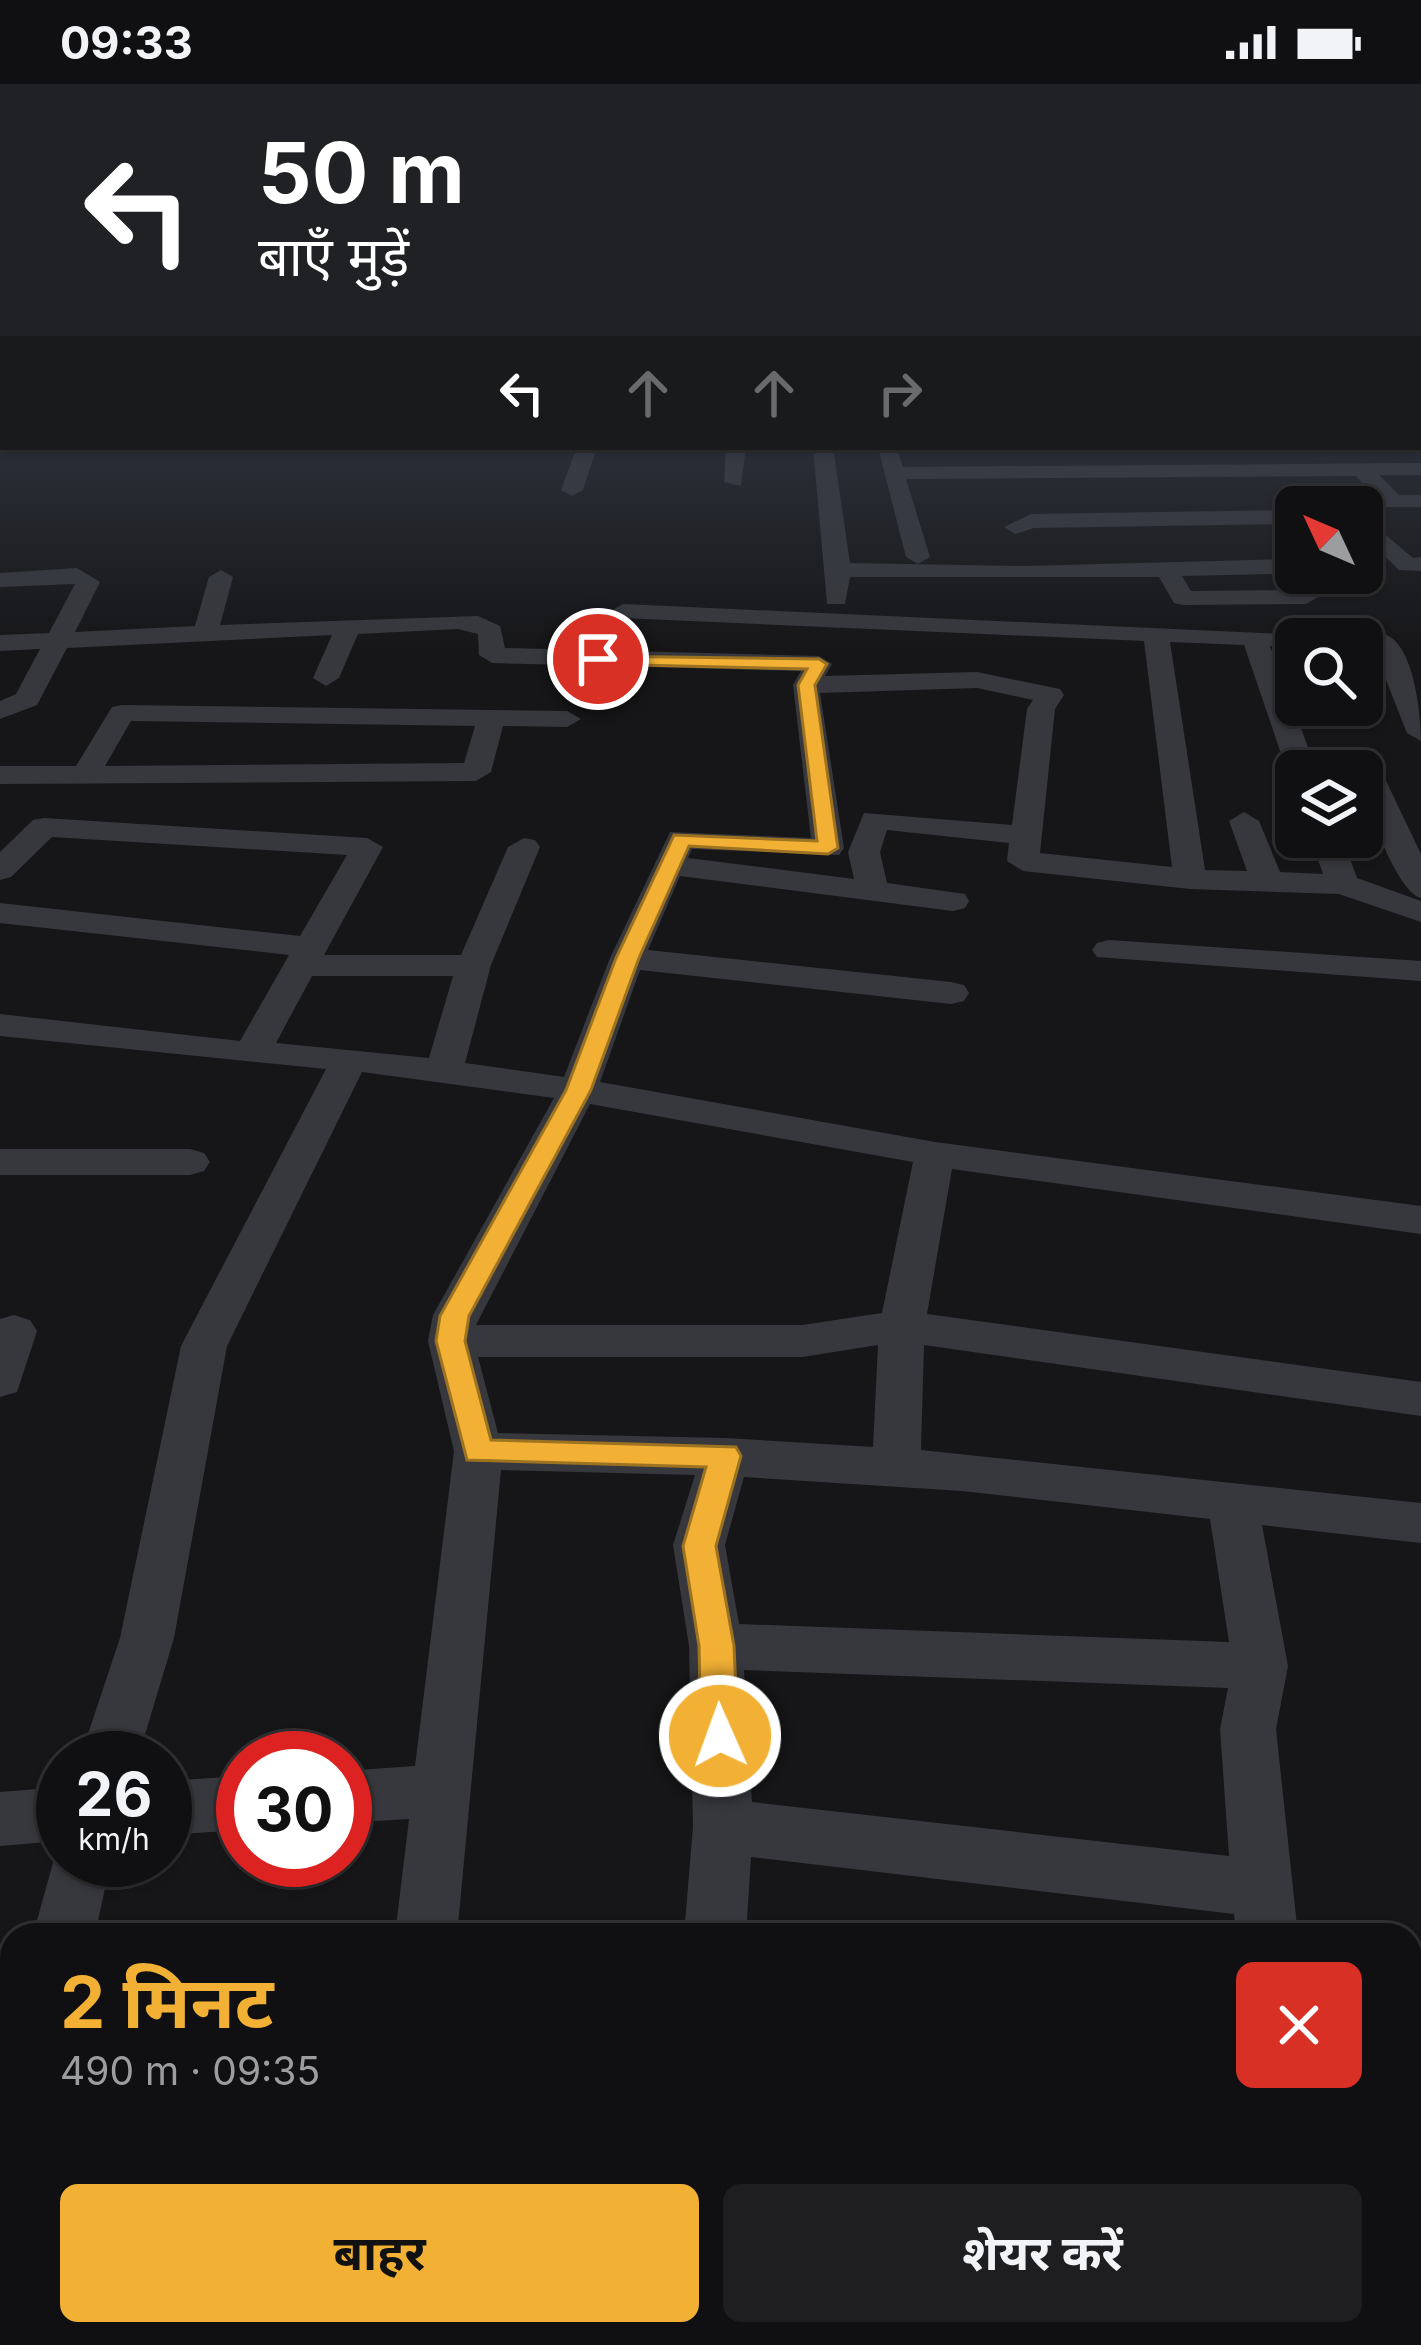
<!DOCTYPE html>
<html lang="hi">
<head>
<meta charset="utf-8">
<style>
	:root { --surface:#101012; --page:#1e1e20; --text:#f1f3f6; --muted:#9c9d9f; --line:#303032; --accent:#f2b134 }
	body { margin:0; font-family:Inter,"Noto Sans Devanagari",sans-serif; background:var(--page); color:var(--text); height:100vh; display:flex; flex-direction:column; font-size:45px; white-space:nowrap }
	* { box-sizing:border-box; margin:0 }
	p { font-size:39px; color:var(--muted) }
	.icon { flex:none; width:66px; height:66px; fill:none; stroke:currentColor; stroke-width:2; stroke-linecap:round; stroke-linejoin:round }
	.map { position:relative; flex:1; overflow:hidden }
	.details { position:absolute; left:0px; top:1839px; width:1422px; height:423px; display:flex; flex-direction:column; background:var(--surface); border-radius:36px 36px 0 0; box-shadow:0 3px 9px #0004,0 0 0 3px var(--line) }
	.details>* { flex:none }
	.banner { position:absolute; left:0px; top:0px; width:1422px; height:366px; box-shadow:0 3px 9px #0004,0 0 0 3px var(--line); background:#202124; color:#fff; overflow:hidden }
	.needle { width:78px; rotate:314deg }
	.buttons { position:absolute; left:1275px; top:402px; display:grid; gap:24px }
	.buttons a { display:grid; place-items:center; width:108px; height:108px; border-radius:18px; background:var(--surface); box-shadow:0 3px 9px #0004,0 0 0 3px var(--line); font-size:60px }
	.speed { position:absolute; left:36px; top:1647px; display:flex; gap:24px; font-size:60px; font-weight:700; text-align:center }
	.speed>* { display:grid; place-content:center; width:156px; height:156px; border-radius:50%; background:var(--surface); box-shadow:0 3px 9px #0004,0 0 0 3px var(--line); line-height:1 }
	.speed small { font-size:30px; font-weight:400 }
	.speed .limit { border:18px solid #d22; background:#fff; color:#111 }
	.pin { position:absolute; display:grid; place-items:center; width:102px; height:102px; color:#fff; margin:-51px; border:6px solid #fff; border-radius:50%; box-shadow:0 3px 12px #0007 }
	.me { position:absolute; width:132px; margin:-66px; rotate:358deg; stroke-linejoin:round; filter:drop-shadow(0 0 9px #0008) }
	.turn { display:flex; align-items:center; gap:42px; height:252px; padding:0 60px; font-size:54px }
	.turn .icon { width:156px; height:156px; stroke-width:2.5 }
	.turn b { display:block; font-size:84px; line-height:102px }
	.lanes { display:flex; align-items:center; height:114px; padding:0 60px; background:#0003; justify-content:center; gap:60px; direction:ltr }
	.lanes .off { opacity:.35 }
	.round { display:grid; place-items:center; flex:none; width:126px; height:126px; border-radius:18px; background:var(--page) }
	.summary { display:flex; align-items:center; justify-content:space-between; height:204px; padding:0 60px }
	h1 { font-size:72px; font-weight:700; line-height:90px; color:var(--accent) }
	.cta { display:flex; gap:24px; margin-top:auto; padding:24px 60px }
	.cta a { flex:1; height:138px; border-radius:18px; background:var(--accent); color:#111; font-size:48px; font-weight:700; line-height:138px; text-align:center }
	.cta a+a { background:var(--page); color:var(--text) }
	.status { display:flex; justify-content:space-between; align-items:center; height:84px; padding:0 60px; background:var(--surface); direction:ltr }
	.status svg { height:33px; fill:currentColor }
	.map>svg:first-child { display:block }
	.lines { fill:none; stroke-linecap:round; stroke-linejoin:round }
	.street { fill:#37383d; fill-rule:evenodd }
	.route { fill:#f2b134; stroke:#9d7322; stroke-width:3 }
</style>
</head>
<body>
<div class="status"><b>09:33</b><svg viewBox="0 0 49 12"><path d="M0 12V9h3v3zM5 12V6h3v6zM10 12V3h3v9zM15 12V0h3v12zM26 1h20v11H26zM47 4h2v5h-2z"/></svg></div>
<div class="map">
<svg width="1421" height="2261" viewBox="0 0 1421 2261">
	<rect width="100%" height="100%" fill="#161618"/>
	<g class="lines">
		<path class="street" d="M0 251 3 252V262L0 261Z
			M1419 311H1421V323H1419Z
			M1419 347H1421V359H1419Z
			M577 363H597L583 406 572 412 561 406Z
			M726 363H746L741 402 724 398Z
			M813 363H833L850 479 1024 482 1296 475V489L1318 513 1306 520 1183 521 1174 519 1159 493H850L845 520H827ZM1276 490 1288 506 1191 507 1182 492Z
			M878 363H896L903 383 1421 379V391H1379L1399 411H1421V423H1385L1356 392 906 395 930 473 918 480 906 473Z
			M1296 426V440L1034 444 1015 450 1004 443 1031 430Z
			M1362 431 1413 474 1421 473V487L1399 486 1362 450Z
			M77 484 100 498 75 548 195 542 209 493 221 486 233 493 220 541 478 532 500 542 505 564 819 572 832 580 825 592 977 588 1060 605 1064 611 1055 625 1040 769 1172 783 1144 557 623 534 611 527 623 520 1305 551 1308 555H1296V564L1270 562 1317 687H1296V694L1287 687 1244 561 1170 558 1205 786 1247 787 1229 737 1244 728 1259 737 1280 788 1323 790 1310 753H1342L1357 794 1421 817V838L1339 810 1190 805 1023 787 1007 777 1009 759 887 746 880 768 887 799 965 810 969 817 965 824 953 827 680 792 648 866 951 898 964 901 969 909 964 917 951 920 640 886 600 998 935 1058 1421 1122V1150L952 1085 927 1230 1421 1298V1332L924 1261 921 1366 1421 1419V1459L1262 1441 1288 1582 1276 1645 1298 1851H1236L1234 1830 751 1773 746 1851H684L693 1742 689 1562 673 1461 695 1391 501 1386 457 1851H395L409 1735 345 1739V1687L415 1682 454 1367 428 1257 433 1231 554 1014 362 988 227 1262 174 1554 138 1674H80L120 1554 181 1262 326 985 0 952V930L240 957 289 871 0 839V819L300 852 347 771 52 753 11 793 0 796V768L33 736 44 734 367 754 383 763 324 871H461L508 763 524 754 535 756 540 763 491 881 465 979 564 993 610 874 670 748 811 754 793 601 801 587 492 579 479 571 478 550 458 545 358 550 339 594 326 602 313 594 332 551 67 564 37 621 0 635V617L16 610 40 565 0 567V551L49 549 75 500 0 503V489ZM977 604 1033 616 1027 625 1012 741 864 729 848 768 854 795 688 774 692 765 839 771 844 764 820 609ZM312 892H453L429 974 276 959ZM590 1020 913 1078 882 1229 802 1241H476ZM878 1261 873 1363 725 1354 498 1349 478 1273H802ZM744 1393 962 1407 1210 1435 1229 1558 739 1540 725 1461ZM744 1586 1228 1604 1220 1645 1229 1772 752 1718Z
			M1384 550C1414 559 1421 630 1421 657L1407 649 1371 558Z
			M122 621 567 627 581 635 567 643 503 642 491 688 476 697 0 700V682H76L112 623ZM131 637 475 642 464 679 105 682Z
			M1363 669 1377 678 1421 770V814C1396 808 1362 713 1362 687H1353L1349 678Z
			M1109 856 1421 877V897L1097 873 1092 866 1097 859Z
			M0 1065H190L204 1069 210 1078 204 1087 190 1091H0Z
			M14 1231 30 1236 37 1247 17 1308 0 1313V1235Z
			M243 1692V1746L165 1751V1697Z
			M63 1703V1776H111L95 1851H33L59 1757 0 1762V1708Z
			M12 2043V2146L0 2151V2048Z
			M329 2250H403L401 2261H327Z
			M648 2250H722L721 2261H647Z
			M1285 2250H1359L1360 2261H1286Z"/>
	</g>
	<linearGradient id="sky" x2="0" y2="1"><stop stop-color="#0c0c0d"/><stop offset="0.44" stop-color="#363c48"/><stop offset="1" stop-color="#363c48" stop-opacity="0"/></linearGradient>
	<rect width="1421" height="565" fill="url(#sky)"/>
	<path class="route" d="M592 572 819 575 827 580 815 601 838 764 828 770 689 762 639 874 591 1006 469 1232 465 1257 491 1356 736 1363 741 1372 716 1462 734 1562 738 1652 733 1663 720 1668 707 1663 701 1652 699 1562 683 1462 706 1383 467 1376 436 1257 440 1232 566 1006 616 874 674 751 817 757 798 601 807 585 598 580 590 575Z"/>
</svg>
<div class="buttons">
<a><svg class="needle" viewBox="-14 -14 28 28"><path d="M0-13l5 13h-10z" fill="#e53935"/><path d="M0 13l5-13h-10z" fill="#9c9d9f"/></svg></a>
<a><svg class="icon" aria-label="search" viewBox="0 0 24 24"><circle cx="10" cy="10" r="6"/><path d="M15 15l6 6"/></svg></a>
<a><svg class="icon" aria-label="layers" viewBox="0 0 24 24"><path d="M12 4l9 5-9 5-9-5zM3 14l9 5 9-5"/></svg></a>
</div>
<div class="speed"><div>26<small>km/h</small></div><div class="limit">30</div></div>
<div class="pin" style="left:598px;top:575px;background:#d93025"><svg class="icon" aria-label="arrive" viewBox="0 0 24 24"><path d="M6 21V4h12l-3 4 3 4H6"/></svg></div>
<svg class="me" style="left:720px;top:1652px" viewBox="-20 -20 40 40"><circle r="17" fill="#f2b134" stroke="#fff" stroke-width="3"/><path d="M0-11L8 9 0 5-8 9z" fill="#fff"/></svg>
<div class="banner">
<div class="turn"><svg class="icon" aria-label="left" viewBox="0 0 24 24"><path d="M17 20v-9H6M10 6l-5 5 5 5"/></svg><div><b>50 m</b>बाएँ मुड़ें</div></div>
<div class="lanes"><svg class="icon" aria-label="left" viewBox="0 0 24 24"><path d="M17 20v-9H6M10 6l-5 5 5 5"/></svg><svg class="icon off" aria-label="ahead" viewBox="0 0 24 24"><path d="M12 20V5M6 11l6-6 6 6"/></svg><svg class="icon off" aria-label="ahead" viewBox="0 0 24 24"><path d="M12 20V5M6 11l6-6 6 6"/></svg><svg class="icon off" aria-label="right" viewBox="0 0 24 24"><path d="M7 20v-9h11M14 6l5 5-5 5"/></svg></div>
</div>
<section class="details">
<div class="summary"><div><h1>2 मिनट</h1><p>490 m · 09:35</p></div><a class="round" style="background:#d93025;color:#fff"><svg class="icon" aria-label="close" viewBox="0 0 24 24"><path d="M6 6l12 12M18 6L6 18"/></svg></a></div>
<div class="cta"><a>बाहर</a><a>शेयर करें</a></div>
</section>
</div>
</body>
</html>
